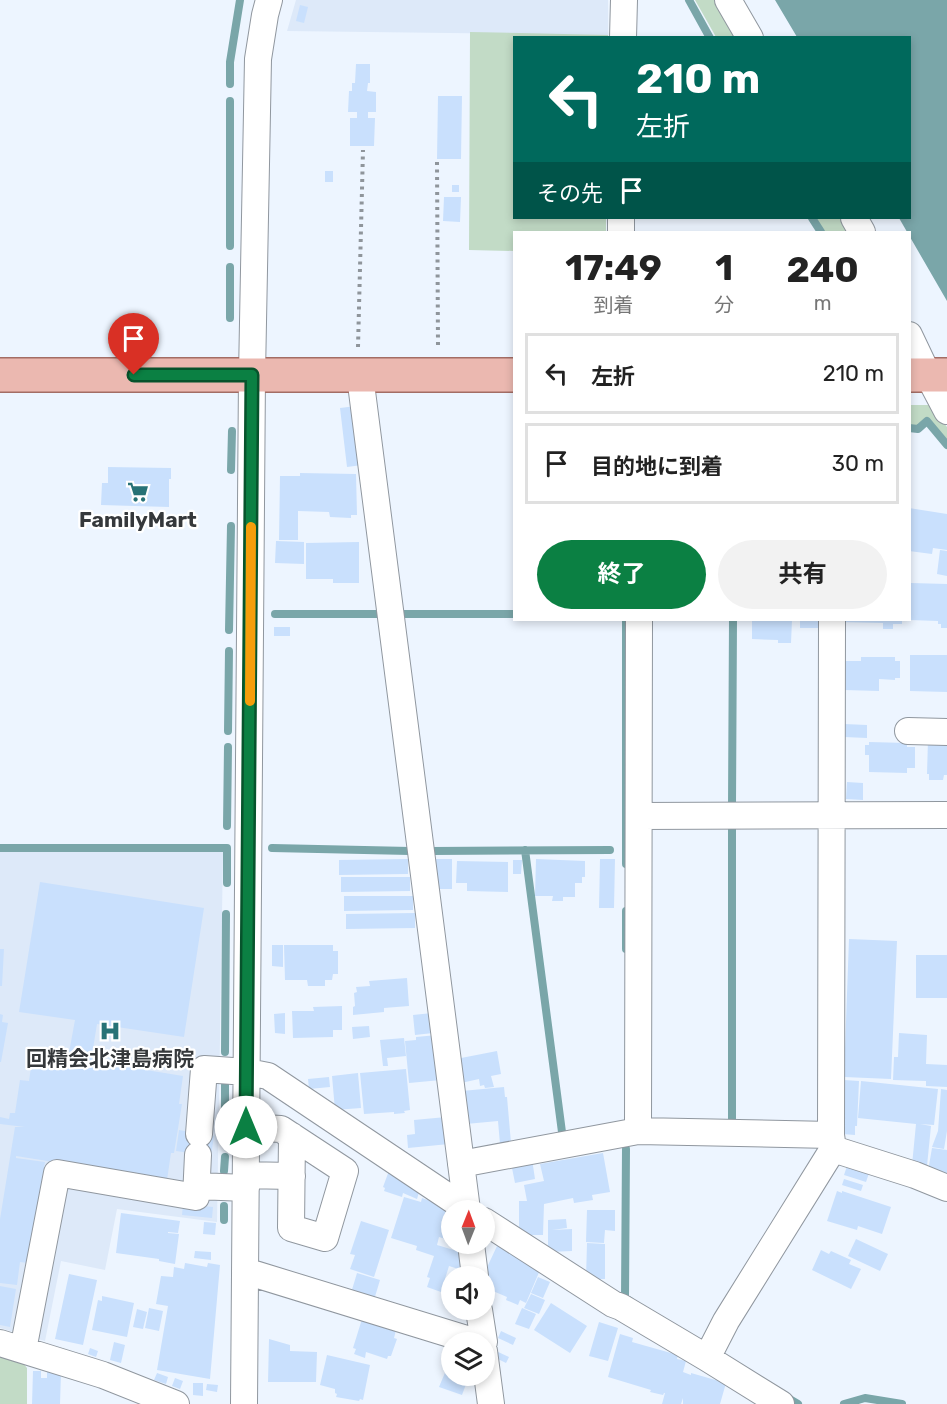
<!DOCTYPE html>
<html lang="ja">
<head>
<meta charset="utf-8">
<style>
	:root { --surface:#fff; --page:#f2f2f2; --text:#222; --muted:#767676; --line:#e0e0e0; --accent:#0b8043 }
	body { margin:0; font-family:Rubik,"Noto Sans JP",sans-serif; background:var(--page); color:var(--text); height:100vh; display:flex; flex-direction:column; font-size:22px; white-space:nowrap }
	* { box-sizing:border-box; margin:0 }
	p { font-size:20px; color:var(--muted) }
	.icon { flex:none; width:33px; height:33px; fill:none; stroke:currentColor; stroke-width:2; stroke-linecap:round; stroke-linejoin:round }
	.map { position:relative; flex:1; overflow:hidden }
	.drawer { position:absolute; left:513px; top:231px; width:398px; height:390px; display:flex; flex-direction:column; background:var(--surface); border-radius:0px; box-shadow:0 3px 9px #0003 }
	.drawer>* { flex:none }
	.guide { position:absolute; left:513px; top:36px; width:398px; height:183px; border-radius:0px; box-shadow:0 3px 9px #0003; background:#00695c; color:#fff; overflow:hidden }
	.needle { width:39px; rotate:1deg }
	.controls { position:absolute; left:441px; top:1200px; display:grid; gap:12px }
	.controls a { display:grid; place-items:center; width:54px; height:54px; border-radius:50%; background:var(--surface); box-shadow:0 3px 9px #0003; font-size:30px }
	.pin { position:absolute; display:grid; place-items:center; width:51px; height:51px; color:#fff; margin:-62px -26px; border-radius:50% 50% 50% 0; rotate:-45deg; box-shadow:0 0 6px #0007 }
	.pin .icon { rotate:45deg }
	.me { position:absolute; width:66px; margin:-33px; rotate:0deg; stroke-linejoin:round; filter:drop-shadow(0 0 4px #0008) }
	.turn { display:flex; align-items:center; gap:21px; height:126px; padding:0 24px; font-size:27px }
	.turn .icon { width:78px; height:78px; stroke-width:2.5 }
	.turn b { display:block; font-size:42px; line-height:51px }
	.then { display:flex; align-items:center; height:57px; padding:0 24px; background:#0003; gap:12px; font-size:22px }
	.eta { display:flex; justify-content:space-evenly; align-items:center; height:102px; text-align:center }
	.eta b { font-size:36px; font-weight:700; line-height:42px }
	.button { display:flex; gap:12px; margin-top:auto; padding:12px 24px }
	.button a { flex:1; height:69px; border-radius:36px; background:var(--accent); color:#fff; font-size:24px; font-weight:700; line-height:69px; text-align:center }
	.button a+a { background:var(--page); color:var(--text) }
	ul { padding:0; list-style:none }
	li { display:flex; align-items:center; gap:18px; height:81px; margin:0 12px 9px; padding:0 12px; border:3px solid var(--line); border-radius:0px }
	li div { flex:1 }
	li b { display:block; font-size:22px }
	li em { font-style:normal }
	.map>svg:first-child { display:block }
	.built { fill:#dde9f9 }
	.green { fill:#c2dbc6 }
	.water { fill:#7aa6a9 }
	.lines { fill:none; stroke-linecap:round; stroke-linejoin:round }
	.stream { stroke:#7aa6a9; stroke-width:8 }
	.building { fill:#c9e0fd }
	.minor-casing { stroke:#90979f; stroke-width:28 }
	.major-casing { stroke:#a36d65; stroke-width:36 }
	.path { stroke:#8f959b; stroke-width:4; stroke-dasharray:3 4.5; stroke-linecap:butt }
	.minor { stroke:#fff; stroke-width:26 }
	.major { stroke:#ebb8b0; stroke-width:33 }
	.route-casing { stroke:#07532c; stroke-width:15 }
	.route { stroke:#0b8043; stroke-width:10 }
	.slow { stroke:#f59e0b; stroke-width:10 }
	.labels { text-anchor:middle; dominant-baseline:central; stroke-width:4.5; stroke-linejoin:round; paint-order:stroke }
	.poi-label { font-size:21px; font-weight:bold; fill:#35383b; stroke:#fff }
</style>
</head>
<body>
<div class="map">
<svg width="947" height="1404" viewBox="0 0 947 1404">
	<rect width="100%" height="100%" fill="#edf5ff"/>
	<path class="built" d="M296 0H608V35L287 31Z
		M0 851 223 852 217 1222 117 1209 105 1270 61 1261 45 1341 0 1328Z"/>
	<path class="green" d="M695 0H719L741 37H716Z
		M470 32 608 35V38H514V218H606V232H514V251L469 250Z
		M815 218H844L853 232H824Z
		M909 405H930L947 427V441L928 418 918 427 909 426Z
		M0 1357 23 1363 27 1368V1404H0Z"/>
	<path class="water" d="M775 0H947V301L899 218H909V38L797 37Z"/>
	<g class="lines">
		<path class="stream" d="M689 0 710 38
			M230 84V62L240 0
			M812 218 821 232
			M230 246V101
			M230 318V267
			M909 428 918 429 927 421 947 445
			M231 470 232 431
			M275 614H382
			M401 614H514
			M229 630 231 526
			M228 731 229 651
			M732 806 733 620
			M227 826 228 747
			M0 848H227V883
			M272 848 410 851
			M525 850 562 1132
			M431 851 610 850
			M626 864V620
			M626 949V911
			M225 1052 226 914
			M732 1125V826
			M225 1135V1085
			M626 1149 625 1298 630 1301
			M224 1171 225 1157
			M224 1220V1206
			M786 1397 798 1404
			M844 1404 865 1398 902 1404"/>
	</g>
	<path class="building" d="M300 5 308 7 304 23 296 21Z
		M356 64H370V83H368L367 91 376 92V112H368V118H375L374 146H350V118H357V112H348L349 91H352V83H355Z
		M438 96H462L461 159H437Z
		M325 171H333V182H325Z
		M452 185H459V192H452Z
		M444 197H461L460 222 443 221Z
		M356 406 362 465 347 467 340 408Z
		M108 467 171 468V479H169V507L101 505 102 483H108Z
		M300 473 356 474 357 515H351V518L330 517 329 512 298 511V540H279L280 476H300Z
		M909 508 947 514V550L933 548 932 554 909 551Z
		M276 541 304 542V564L275 563Z
		M359 542V583H333V579H306V543Z
		M940 550 947 551V576L937 574Z
		M911 583 947 584V628H941V624H938V621L910 620Z
		M752 620H792L791 643H778V640L752 639Z
		M800 620H819L818 628H800Z
		M841 620H902V624H893V629H883V623L841 622Z
		M274 627H290V636H274Z
		M910 655H947V692L910 691Z
		M861 657H895V661H900V678H895V680L879 679V691L844 690 845 661H861Z
		M844 724 867 725V738L844 737Z
		M928 740H947V775H944L943 780H929V774H927Z
		M869 742 907 743V747H915V768H907V773L869 772V755H865V745H869Z
		M847 782 863 783V800L846 799Z
		M408 859V874L339 875V860Z
		M432 859H452V889H432Z
		M536 859 585 861V877H582V883H575V897H563V901H552L553 896H535Z
		M600 859H615L614 908H599Z
		M513 860H522L521 874H513Z
		M457 861 508 862V892L467 891V883H456Z
		M341 877H410V891L341 892Z
		M40 882 204 908 184 1037 97 1024 91 1061 183 1076 179 1104H182L174 1153H171L167 1180 16 1156V1158L45 1162 28 1263 20 1262 17 1285 0 1283V1219L15 1127H25L0 1124V1117L9 1119 10 1113H15L20 1080 29 1081 33 1053 68 1058 75 1020 19 1012Z
		M344 896H413V910L344 911Z
		M415 913V928L346 929V914Z
		M849 939 897 941 891 1079 844 1077Z
		M272 945H283V967L272 966Z
		M284 945H333V951H338V974H333L332 980H325V986H308L307 980H285Z
		M0 949H4L2 986H0Z
		M916 955H947V998H916Z
		M407 978 409 1006 384 1008V1012L353 1015V1007L355 1006 354 993 357 992 356 987 370 986 369 981Z
		M342 1006V1030H333V1037L293 1038 292 1011H314L313 1007Z
		M285 1013V1034L275 1033 274 1014Z
		M432 1013 433 1033 415 1035 413 1015Z
		M0 1014 3 1015 2 1022 8 1023 1 1062H0Z
		M369 1026 370 1037 353 1039 352 1027Z
		M899 1033 927 1035 926 1064 947 1065V1087L926 1086V1081L893 1080 894 1057H898Z
		M437 1035 441 1080 409 1083 405 1041 416 1040V1037Z
		M404 1038 406 1056 387 1058 388 1066H383L380 1040Z
		M497 1051 501 1074 491 1076 494 1087 485 1088 484 1085 480 1086 479 1079 461 1083 456 1059Z
		M406 1069 410 1110 404 1111 405 1113 394 1114V1112L364 1114 360 1073Z
		M358 1073 361 1108 335 1110 332 1076Z
		M329 1077 330 1087 309 1089 308 1079Z
		M844 1080 859 1081 857 1126H855V1135L842 1134Z
		M861 1081 938 1089 934 1125 920 1124 931 1126 927 1166 912 1165 916 1124 858 1118Z
		M504 1087 505 1097H507L511 1143 500 1144 498 1121 466 1124 462 1091Z
		M941 1089 947 1090V1131L944 1149 932 1147 938 1131Z
		M446 1117 449 1144 408 1148 407 1135 415 1134 414 1120Z
		M179 1130 214 1136 211 1156 176 1151Z
		M932 1148 947 1150V1174L928 1171Z
		M603 1153 610 1192 592 1195 593 1200 574 1203 573 1198 544 1204 543 1235H519V1201H527L524 1185 544 1181 540 1164Z
		M532 1159 535 1179 515 1183 511 1163Z
		M847 1166 869 1173 866 1182 844 1175Z
		M390 1168 420 1189 417 1199 403 1193 402 1197 384 1191 385 1188 383 1187Z
		M844 1179 863 1185 861 1191 842 1185Z
		M837 1191 842 1193V1191L891 1207 882 1234 858 1226 857 1230 827 1221Z
		M404 1197 421 1202 422 1198 442 1205 441 1208 452 1211V1241L439 1237 437 1245 464 1253 465 1271 449 1266 441 1292 427 1287 430 1278 427 1277 434 1256 416 1250 417 1246 391 1238Z
		M183 1204 213 1207 212 1218 182 1215Z
		M587 1210H615V1231L605 1230 604 1243 586 1242Z
		M121 1213 180 1221 178 1233 168 1232V1233L179 1234 175 1264 159 1261V1259L116 1253Z
		M566 1219 567 1228 552 1230 572 1229V1251L548 1252V1220Z
		M361 1221 389 1230 374 1277 350 1269 355 1255 350 1254Z
		M204 1222 216 1223 215 1235 203 1234Z
		M856 1239 888 1254 880 1271 848 1256Z
		M587 1243 605 1244V1279H586Z
		M497 1246 532 1261 530 1266 540 1270 526 1303 520 1300 518 1305 506 1300 507 1297 486 1288 488 1282 484 1281 483 1276Z
		M821 1250 829 1254 831 1251 851 1260 849 1264 861 1269 851 1289 812 1270Z
		M195 1251 211 1252V1260L194 1258Z
		M185 1263 207 1267 208 1263 220 1265 210 1379 157 1370 168 1306 156 1304 161 1276 173 1277 174 1267 184 1269Z
		M357 1273 380 1280 374 1300 351 1293Z
		M69 1274 97 1280 83 1345 55 1339Z
		M538 1277 550 1282 543 1298 531 1293Z
		M0 1286 16 1289 10 1327 0 1325Z
		M531 1294 545 1300 539 1314 524 1308Z
		M102 1296 134 1303 127 1337 92 1330 98 1300 102 1301Z
		M551 1303 587 1326 570 1353 534 1330Z
		M149 1308 163 1311 159 1331 145 1328Z
		M522 1308 536 1314 529 1329 515 1324Z
		M137 1309 147 1312 143 1329 133 1327Z
		M362 1319 396 1330 394 1338 397 1339 391 1356H388L387 1359 366 1352 365 1358 354 1354 356 1349 353 1348Z
		M599 1322 618 1328 608 1361 589 1356Z
		M501 1331 516 1338 513 1345 498 1338Z
		M620 1334 633 1338 632 1342 678 1355 677 1359 686 1361 683 1372 691 1375V1373L726 1383 720 1404H683V1398L681 1404H662L665 1393H664L663 1395 650 1392 651 1390 608 1377Z
		M269 1339 290 1345V1351L317 1352 316 1382H268Z
		M114 1342 125 1345 121 1363 110 1360Z
		M90 1348 98 1351 96 1357 88 1354Z
		M496 1351 509 1357 506 1363 494 1357Z
		M327 1355 370 1365 363 1400 360 1399 359 1401 336 1397 337 1394 335 1393V1389L320 1385Z
		M452 1356V1376H469L462 1395 439 1387Z
		M33 1371H41V1378H47V1372H61L60 1404H32Z
		M157 1373 168 1377 166 1384 154 1380Z
		M175 1378 183 1381 180 1389 172 1386Z
		M193 1383H203V1396L193 1395Z
		M207 1384 218 1385 217 1392 206 1390Z"/>
	<g class="lines">
		<defs>
			<path id="minor" d="M728 0 750 38
				M623 38 624 0
				M854 218 862 232
				M621 232V218
				M909 335 928 375 947 411
				M360 376 467 1210
				M832 620 831 1135 833 1149 915 1175 947 1188
				M908 731 947 732
				M639 816 947 815
				M246 1127 281 1129 345 1171 325 1238 291 1228 292 1136
				M638 1131 639 620
				M199 1134 204 1069 247 1072 268 1076 468 1210
				M461 1164 638 1131 831 1135
				M246 1175 292 1176
				M197 1186 246 1188
				M484 1221 613 1304 621 1307 707 1358 781 1404
				M471 1244 475 1276
				M245 1271 476 1342
				M479 1310 484 1342
				M0 1343 103 1375 176 1404
				M23 1350 57 1173 196 1197 198 1155
				M484 1351 491 1404
				M707 1358 726 1321 833 1149
				M244 1404 252 375 258 59 265 15 269 0"/>
			<path id="major" d="M0 375H514
				M909 375H947"/>
		</defs>
		<use href="#minor" class="minor-casing"/>
		<use href="#major" class="major-casing"/>
		<path class="path" d="M437 162 438 347
			M358 347 363 150"/>
		<use href="#minor" class="minor"/>
		<use href="#major" class="major"/>
	</g>
	<g class="lines">
		<defs>
			<path id="route" d="M134 375H252L246 1127"/>
		</defs>
		<use href="#route" class="route-casing"/>
		<use href="#route" class="route"/>
		<path class="slow" d="M250 701 251 527"/>
	</g>
	<defs>
		<symbol id="supermarket-bare" viewBox="-9 -9 18 18"><path d="M-6-5.5h2.5l.6 2H6L4.5 2H-2.5L-4.4-4H-6ZM-1.5 3.2a1.3 1.3 0 1 0 .1 0ZM3 3.2a1.3 1.3 0 1 0 .1 0Z" fill="#277276" stroke="#fff" stroke-width="2.5" paint-order="stroke"/></symbol>
		<symbol id="hospital-bare" viewBox="-9 -9 18 18"><path d="M-5-5h3v3.5h4V-5h3V5h-3V1.5h-4V5h-3Z" fill="#277276" stroke="#fff" stroke-width="2.5" paint-order="stroke"/></symbol>
	</defs>
	<g fill-rule="evenodd">
		<use href="#supermarket-bare" x="123" y="477" width="30" height="30"/>
		<use href="#hospital-bare" x="95" y="1016" width="30" height="30"/>
	</g>
	<g class="labels">
		<g class="poi-label">
			<text x="138" y="519">FamilyMart</text>
			<text x="110" y="1058">回精会北津島病院</text>
		</g>
	</g>
</svg>
<div class="controls">
<a><svg class="needle" viewBox="-14 -14 28 28"><path d="M0-13l5 13h-10z" fill="#e53935"/><path d="M0 13l5-13h-10z" fill="#767676"/></svg></a>
<a><svg class="icon" aria-label="sound" viewBox="0 0 24 24"><path d="M4 9h4l5-4v14l-5-4H4zM17 9q2 3 0 6"/></svg></a>
<a><svg class="icon" aria-label="layers" viewBox="0 0 24 24"><path d="M12 4l9 5-9 5-9-5zM3 14l9 5 9-5"/></svg></a>
</div>
<div class="pin" style="left:134px;top:375px;background:#d93025"><svg class="icon" aria-label="arrive" viewBox="0 0 24 24"><path d="M6 21V4h12l-3 4 3 4H6"/></svg></div>
<svg class="me" style="left:246px;top:1127px" viewBox="-20 -20 40 40"><circle r="19" fill="#fff"/><path d="M0-13L10 11 0 6-10 11z" fill="#0b8043"/></svg>
<div class="guide">
<div class="turn"><svg class="icon" aria-label="left" viewBox="0 0 24 24"><path d="M17 20v-9H6M10 6l-5 5 5 5"/></svg><div><b>210 m</b>左折</div></div>
<div class="then">その先<svg class="icon" aria-label="arrive" viewBox="0 0 24 24"><path d="M6 21V4h12l-3 4 3 4H6"/></svg></div>
</div>
<section class="drawer">
<div class="eta">
<div><b>17:49</b><p>到着</p></div>
<div><b>1</b><p>分</p></div>
<div><b>240</b><p>m</p></div>
</div>
<ul>
<li><svg class="icon" aria-label="left" viewBox="0 0 24 24"><path d="M17 20v-9H6M10 6l-5 5 5 5"/></svg><div><b>左折</b></div><em>210 m</em></li>
<li><svg class="icon" aria-label="arrive" viewBox="0 0 24 24"><path d="M6 21V4h12l-3 4 3 4H6"/></svg><div><b>目的地に到着</b></div><em>30 m</em></li>
</ul>
<div class="button"><a>終了</a><a>共有</a></div>
</section>
</div>
</body>
</html>
